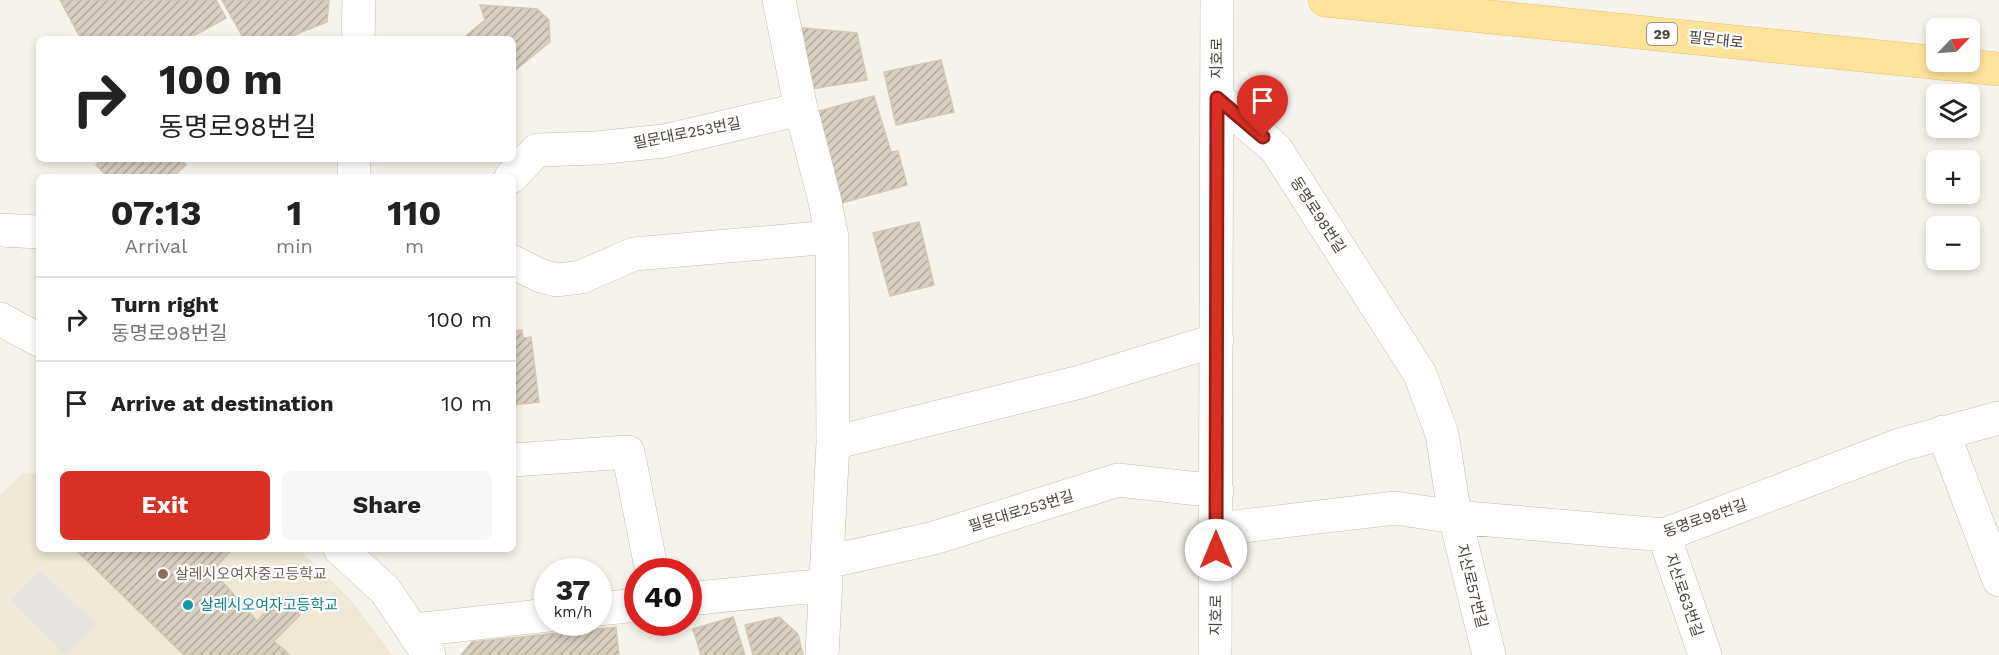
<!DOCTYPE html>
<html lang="en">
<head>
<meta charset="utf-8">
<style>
	:root { --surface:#fff; --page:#f6f6f6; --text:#222; --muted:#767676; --line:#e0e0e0; --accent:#d93025 }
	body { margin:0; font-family:"Work Sans","Noto Sans KR",sans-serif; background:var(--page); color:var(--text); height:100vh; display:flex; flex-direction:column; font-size:22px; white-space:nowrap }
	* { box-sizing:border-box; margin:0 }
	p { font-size:20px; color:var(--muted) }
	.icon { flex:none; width:33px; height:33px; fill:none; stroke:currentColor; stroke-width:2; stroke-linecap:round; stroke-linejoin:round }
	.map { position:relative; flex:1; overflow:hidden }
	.sheet { position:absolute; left:36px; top:174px; width:480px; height:378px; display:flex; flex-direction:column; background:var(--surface); border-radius:9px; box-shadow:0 3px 9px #0003 }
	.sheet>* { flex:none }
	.hud { position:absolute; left:36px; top:36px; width:480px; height:126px; border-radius:9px; box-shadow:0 3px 9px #0003; background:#fff; color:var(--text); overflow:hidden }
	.needle { width:39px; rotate:65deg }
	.controls { position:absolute; left:1926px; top:18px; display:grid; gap:12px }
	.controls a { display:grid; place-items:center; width:54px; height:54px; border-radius:9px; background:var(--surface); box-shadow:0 3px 9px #0003; font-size:30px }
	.speed { position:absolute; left:534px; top:558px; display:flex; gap:12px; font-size:30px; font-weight:700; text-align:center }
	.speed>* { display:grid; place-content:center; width:78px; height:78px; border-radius:50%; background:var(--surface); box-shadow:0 3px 9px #0003; line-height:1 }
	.speed small { font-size:15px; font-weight:400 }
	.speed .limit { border:9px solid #d22; background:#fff; color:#111 }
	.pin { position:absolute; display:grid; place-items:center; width:51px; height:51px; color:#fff; margin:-62px -26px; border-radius:50% 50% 50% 0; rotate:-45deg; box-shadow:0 0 6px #0007 }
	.pin .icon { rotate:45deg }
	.me { position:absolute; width:66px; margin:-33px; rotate:0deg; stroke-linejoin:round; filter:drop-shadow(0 0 4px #0008) }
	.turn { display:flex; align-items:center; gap:21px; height:126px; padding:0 24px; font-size:27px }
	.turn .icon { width:78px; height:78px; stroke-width:2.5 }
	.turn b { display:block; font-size:42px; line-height:51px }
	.eta { display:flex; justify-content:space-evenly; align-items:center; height:102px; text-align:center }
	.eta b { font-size:36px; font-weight:700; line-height:42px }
	.action { display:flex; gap:12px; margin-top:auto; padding:12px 24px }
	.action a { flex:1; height:69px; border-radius:9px; background:var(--accent); color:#fff; font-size:24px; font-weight:700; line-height:69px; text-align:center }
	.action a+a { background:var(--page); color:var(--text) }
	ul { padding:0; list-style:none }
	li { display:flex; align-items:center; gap:18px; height:84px; padding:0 24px; border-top:2px solid var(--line) }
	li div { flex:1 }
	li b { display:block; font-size:22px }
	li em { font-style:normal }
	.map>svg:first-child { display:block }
	.education { fill:#efe8d6 }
	.parking { fill:#e5e3e0 }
	.building { fill:url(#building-hatch); stroke:#d3c7b4; stroke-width:1.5 }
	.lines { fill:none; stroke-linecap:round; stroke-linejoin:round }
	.minor-casing { stroke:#c2bbae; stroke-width:34 }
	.major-casing { stroke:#e6c16a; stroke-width:34 }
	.minor { stroke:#fff; stroke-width:33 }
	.major { stroke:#ffe39c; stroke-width:33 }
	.route-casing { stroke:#8d1f18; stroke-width:15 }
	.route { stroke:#d93025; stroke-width:10 }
	.education-dot { fill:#8d6e63; stroke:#fff; stroke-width:2 }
	.culture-dot { fill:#0f9aa8; stroke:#fff; stroke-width:2 }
	.labels { text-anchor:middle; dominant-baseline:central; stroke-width:4.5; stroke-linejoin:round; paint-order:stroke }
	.shield { fill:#fff; stroke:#817c74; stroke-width:1.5 }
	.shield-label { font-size:14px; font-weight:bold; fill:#4b4439 }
	.street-label { font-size:15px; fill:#4b4439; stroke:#fff }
	.education-label { font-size:15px; fill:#785e54; stroke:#fff; text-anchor:start }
	.culture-label { font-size:15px; fill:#0d838f; stroke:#fff; text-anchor:start }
</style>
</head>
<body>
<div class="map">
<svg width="1999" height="655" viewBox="0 0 1999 655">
	<defs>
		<pattern id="building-hatch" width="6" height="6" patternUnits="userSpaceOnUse" patternTransform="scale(1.5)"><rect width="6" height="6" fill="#d8cfc1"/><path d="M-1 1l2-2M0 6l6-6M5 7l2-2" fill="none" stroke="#b1aa9e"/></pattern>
	</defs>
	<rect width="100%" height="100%" fill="#f6f3ec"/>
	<path class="education" d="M24 472 39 474V549H299L351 600 392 655H0V495Z"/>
	<path class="parking" d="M40 570 96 625 66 655 10 600Z"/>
	<path class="building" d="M60 0H216L226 18 188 39H81Z
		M222 0H329L327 22 284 39H244Z
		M480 5 537 9 549 20 550 42 513 72V39H462L485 20Z
		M794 27 857 33 867 80 806 90Z
		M941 60 954 112 896 125 884 72Z
		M874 96 891 152 898 151 907 185 838 204 812 113Z
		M102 159H180L186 165 173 177H108L96 165Z
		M919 222 934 285 890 296 873 233Z
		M522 330 523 338 531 337 539 402 513 405V331Z
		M75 549H232L213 571 257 621 280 596 300 615 274 641 290 655H184Z
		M733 617 745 655H701L693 629Z
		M779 617 798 634 803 655H753L745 625Z
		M616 627 619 655H461L472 642Z"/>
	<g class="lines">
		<defs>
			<path id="minor" d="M779 0 801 109 824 197 832 237 833 443 822 655
				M358 39 359 0
				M1217 98 1276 149 1420 374 1442 434 1455 517 1489 655
				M354 177V159
				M511 177 537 150 597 148 664 141 801 109
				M0 230 39 232
				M513 262 541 276 557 280 581 277 634 254 832 237
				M0 319 39 340
				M1943 432 1999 580
				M833 443 1080 382 1217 340
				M513 460 628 452 652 572
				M1217 529 1395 508 1455 517 1664 535 1900 445 1999 418
				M1664 535 1705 655
				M340 549 385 590 429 655
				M827 562 934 538 1118 480 1217 491
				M688 599 826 585
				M598 609 638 605
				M415 630 548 615
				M1215 655 1217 0"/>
			<path id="major" d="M1325 0 1999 69"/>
		</defs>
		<use href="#minor" class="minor-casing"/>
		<use href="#major" class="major-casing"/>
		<use href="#minor" class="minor"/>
		<use href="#major" class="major"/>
	</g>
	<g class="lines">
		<defs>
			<path id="route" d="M1216 550 1217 98 1263 137"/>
		</defs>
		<use href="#route" class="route-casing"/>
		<use href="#route" class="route"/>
	</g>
	<circle class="education-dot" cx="163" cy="574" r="6"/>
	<circle class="culture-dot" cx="188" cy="605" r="6"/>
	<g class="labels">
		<rect class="shield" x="1647" y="23" width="30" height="22" rx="4.5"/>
		<g class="shield-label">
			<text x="1662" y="34">29</text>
		</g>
		<g class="street-label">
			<text transform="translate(1716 40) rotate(6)">필문대로</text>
			<text transform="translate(1217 58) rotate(-90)">지호로</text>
			<text transform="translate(687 133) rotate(-11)">필문대로253번길</text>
			<text transform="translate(1318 215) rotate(57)">동명로98번길</text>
			<text transform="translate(1021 511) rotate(-17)">필문대로253번길</text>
			<text transform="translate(1705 518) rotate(-19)">동명로98번길</text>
			<text transform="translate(1472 586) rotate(76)">지산로57번길</text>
			<text transform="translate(1684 595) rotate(71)">지산로63번길</text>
			<text transform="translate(1216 615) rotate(-89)">지호로</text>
		</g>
		<g class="education-label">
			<text x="175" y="574">살레시오여자중고등학교</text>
		</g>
		<g class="culture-label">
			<text x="200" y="605">살레시오여자고등학교</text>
		</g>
	</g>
</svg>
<div class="controls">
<a><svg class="needle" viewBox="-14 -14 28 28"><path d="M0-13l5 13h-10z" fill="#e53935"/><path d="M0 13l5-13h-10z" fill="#767676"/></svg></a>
<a><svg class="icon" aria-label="layers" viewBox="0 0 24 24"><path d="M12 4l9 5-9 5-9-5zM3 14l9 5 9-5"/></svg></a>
<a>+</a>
<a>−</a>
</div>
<div class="speed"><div>37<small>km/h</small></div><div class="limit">40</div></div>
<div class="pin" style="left:1263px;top:137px;background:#d93025"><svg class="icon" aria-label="arrive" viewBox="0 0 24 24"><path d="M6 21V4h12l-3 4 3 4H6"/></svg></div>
<svg class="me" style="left:1216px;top:550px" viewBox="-20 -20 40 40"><circle r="19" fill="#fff"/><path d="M0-13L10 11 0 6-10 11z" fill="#d93025"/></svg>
<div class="hud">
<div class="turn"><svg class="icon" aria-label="right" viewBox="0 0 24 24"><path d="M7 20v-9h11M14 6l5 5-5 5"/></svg><div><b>100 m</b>동명로98번길</div></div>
</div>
<section class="sheet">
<div class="eta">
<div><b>07:13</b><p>Arrival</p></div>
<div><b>1</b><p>min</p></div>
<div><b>110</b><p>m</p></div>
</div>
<ul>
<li><svg class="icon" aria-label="right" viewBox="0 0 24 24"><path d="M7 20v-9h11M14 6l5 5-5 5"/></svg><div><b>Turn right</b><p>동명로98번길</p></div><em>100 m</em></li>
<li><svg class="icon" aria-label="arrive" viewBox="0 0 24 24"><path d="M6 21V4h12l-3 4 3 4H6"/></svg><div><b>Arrive at destination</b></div><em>10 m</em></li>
</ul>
<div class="action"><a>Exit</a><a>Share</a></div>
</section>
</div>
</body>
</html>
